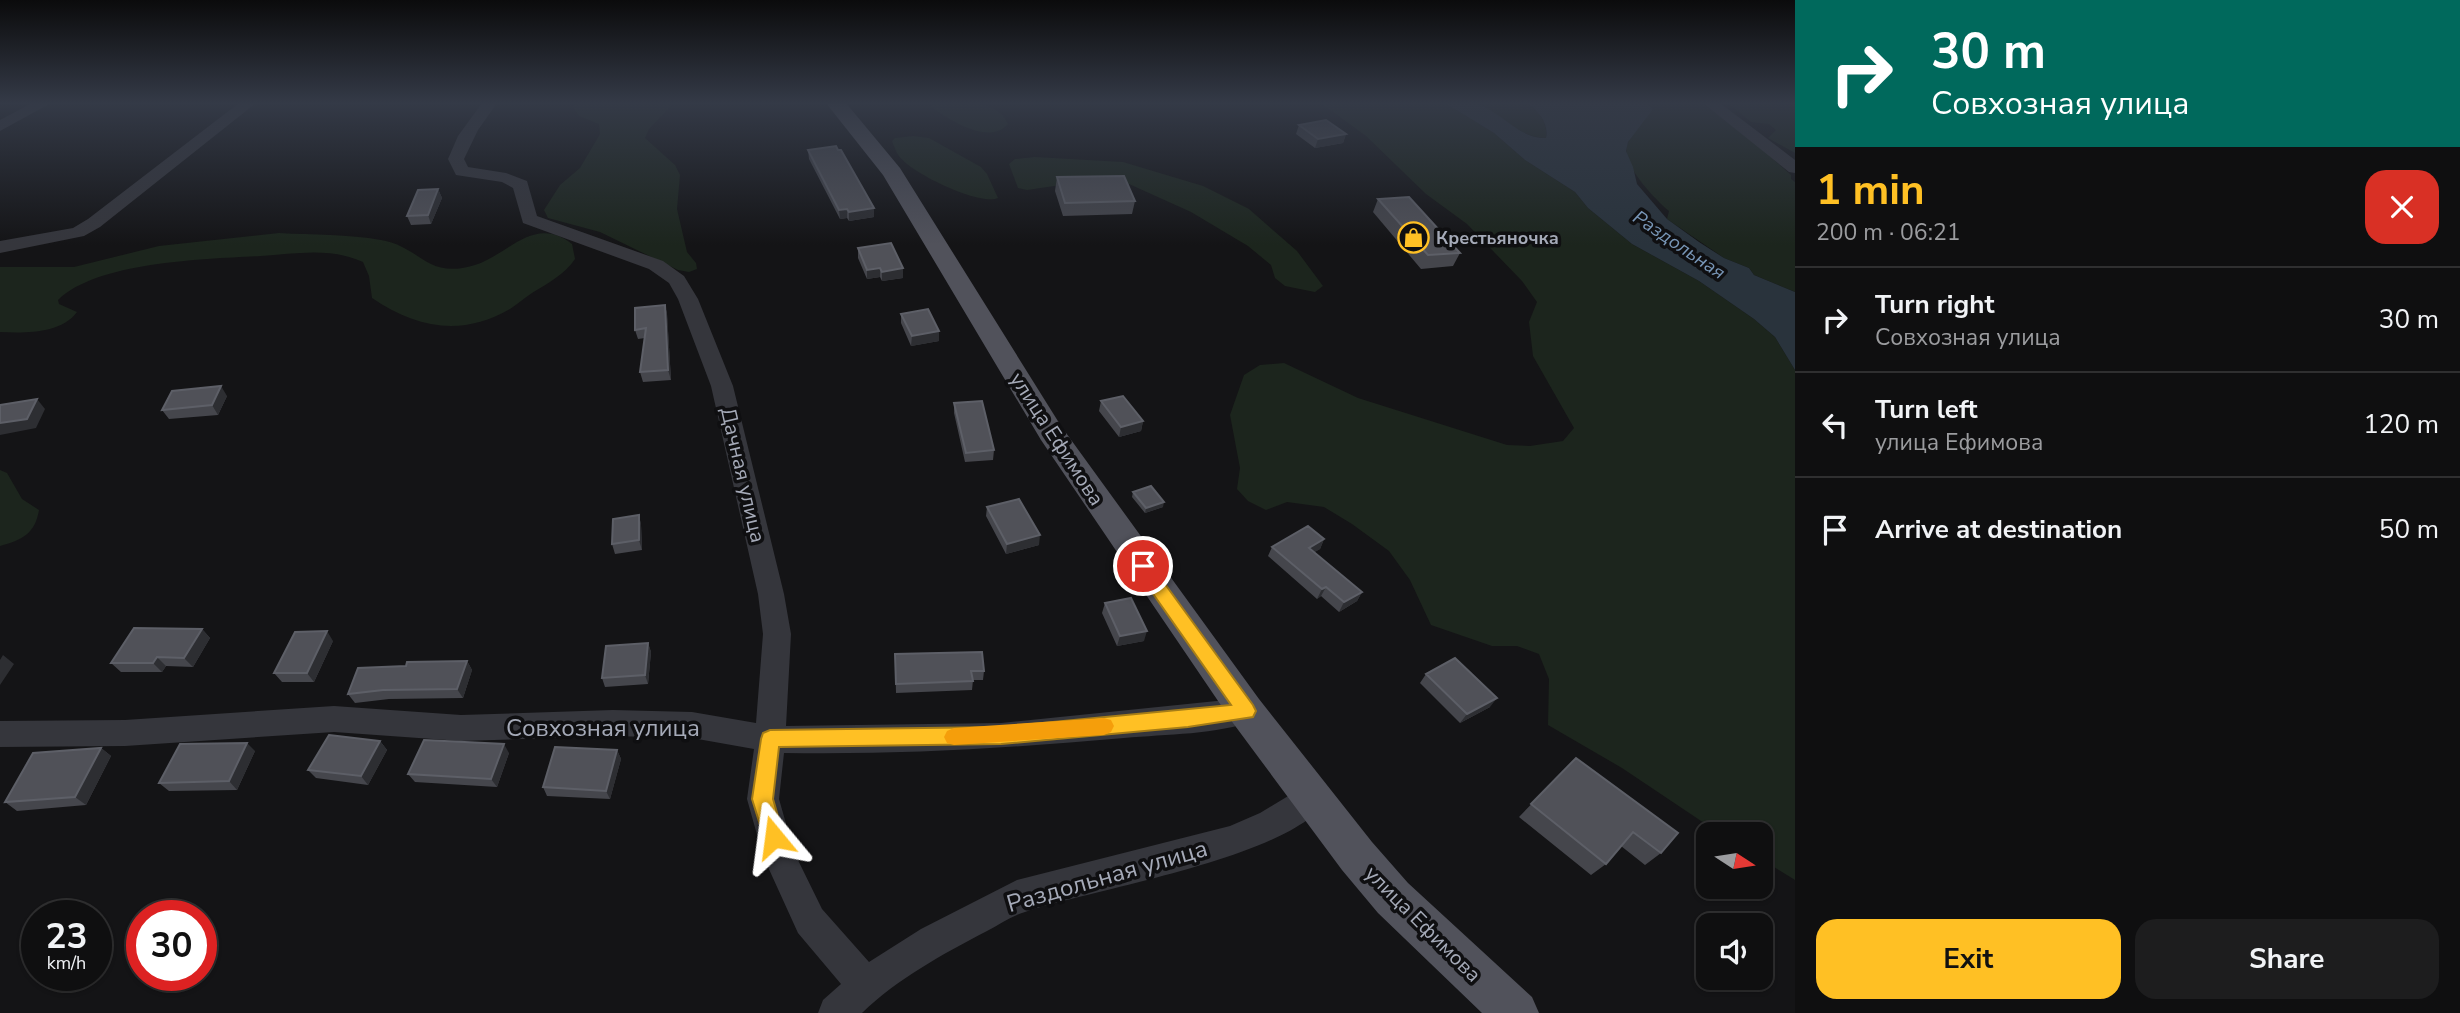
<!DOCTYPE html>
<html lang="en">
<head>
<meta charset="utf-8">
<style>
	:root { --surface:#0f0f10; --page:#1d1d1e; --text:#f1f3f6; --muted:#9b9c9f; --line:#2f2f30; --accent:#ffc024 }
	body { margin:0; font-family:"Nunito Sans",sans-serif; background:var(--page); color:var(--text); height:100vh; display:flex; flex-direction:column; font-size:26px; white-space:nowrap }
	* { box-sizing:border-box; margin:0 }
	p { font-size:23px; color:var(--muted) }
	.icon { flex:none; width:38px; height:38px; fill:none; stroke:currentColor; stroke-width:2; stroke-linecap:round; stroke-linejoin:round }
	.map { position:relative; flex:1; overflow:hidden }
	.sheet { display:flex; flex-direction:column; background:var(--surface); width:665px }
	.sheet>* { flex:none }
	.top-card { background:#00695c; color:#fff; overflow:hidden }
	.needle { width:46px; rotate:102deg }
	.controls { position:absolute; left:1696px; top:822px; display:grid; gap:14px }
	.controls a { display:grid; place-items:center; width:77px; height:77px; border-radius:14px; background:var(--surface); box-shadow:0 2px 5px #0004,0 0 0 2px var(--line); font-size:35px }
	.speed { position:absolute; left:21px; top:900px; display:flex; gap:14px; font-size:35px; font-weight:700; text-align:center }
	.speed>* { display:grid; place-content:center; width:91px; height:91px; border-radius:50%; background:var(--surface); box-shadow:0 2px 5px #0004,0 0 0 2px var(--line); line-height:1 }
	.speed small { font-size:18px; font-weight:400 }
	.speed .limit { border:10px solid #d22; background:#fff; color:#111 }
	.pin { position:absolute; display:grid; place-items:center; width:60px; height:60px; color:#fff; margin:-30px; border:4px solid #fff; border-radius:50%; box-shadow:0 2px 7px #0007 }
	.me { position:absolute; width:77px; margin:-38px; rotate:344deg; stroke-linejoin:round; filter:drop-shadow(0 0 5px #0008) }
	.turn { display:flex; align-items:center; gap:24px; height:147px; padding:0 21px; font-size:32px }
	.turn .icon { width:91px; height:91px; stroke-width:2.5 }
	.turn b { display:block; font-size:49px; line-height:60px }
	.round { display:grid; place-items:center; flex:none; width:74px; height:74px; border-radius:21px; background:var(--page) }
	.headline { display:flex; align-items:center; justify-content:space-between; height:119px; padding:0 21px }
	h1 { font-size:42px; font-weight:700; line-height:52px; color:var(--accent) }
	.primary-button { display:flex; gap:14px; margin-top:auto; padding:14px 21px }
	.primary-button a { flex:1; height:80px; border-radius:21px; background:var(--accent); color:#111; font-size:28px; font-weight:700; line-height:80px; text-align:center }
	.primary-button a+a { background:var(--page); color:var(--text) }
	ul { padding:0; list-style:none }
	li { display:flex; align-items:center; gap:21px; height:105px; padding:0 21px; border-top:2px solid var(--line) }
	li div { flex:1 }
	li b { display:block; font-size:26px }
	li em { font-style:normal }
	main { display:flex; flex:1; min-height:0 }
	.map>svg:first-child { display:block }
	.green { fill:#1c251d }
	.water { fill:#29333c }
	.lines { fill:none; stroke-linecap:round; stroke-linejoin:round }
	.minor { fill:#35363c; fill-rule:evenodd }
	.major { fill:#51525b; fill-rule:evenodd }
	.wall { fill:#45464c }
	.shaded-wall { fill:#2d2e32 }
	.building { fill:#505158; stroke:#5d5f67; stroke-width:2 }
	.route { fill:#ffc024; stroke:#a67d17; stroke-width:2 }
	.slow { fill:#f59e0b }
	.labels { text-anchor:middle; dominant-baseline:central; stroke-width:7; stroke-linejoin:round; paint-order:stroke }
	.far-poi-label { font-size:18px; font-weight:bold; fill:#a5aab8; stroke:#0f0f11; text-anchor:start }
	.far-water-label { font-size:19px; font-style:italic; fill:#7896b7; stroke:#0f0f11 }
	.street-label { font-size:21px; fill:#a5aab8; stroke:#0f0f11 }
	.near-street-label { font-size:24px; fill:#a5aab8; stroke:#0f0f11 }
</style>
</head>
<body>
<main>
<div class="map">
<svg width="1795" height="1013" viewBox="0 0 1795 1013">
	<rect width="100%" height="100%" fill="#141416"/>
	<path class="green" d="M571 103H674L649 129 645 138 675 165 680 175 677 209 687 252 696 263 697 269 689 272 678 270 600 232 548 218 544 210 560 185 580 168 600 134 599 124 579 116Z
		M932 103C957 103 996 96 1008 124 989 146 950 120 931 107Z
		M1321 103H1445L1494 133 1525 160 1575 192 1588 208 1632 244 1699 281 1754 319 1775 337 1795 370V880L1761 859 1760 835H1722L1622 768 1548 725 1549 679 1539 654 1517 646H1492L1431 625 1410 580 1389 551 1352 524 1324 507 1287 502 1266 510 1248 501 1237 489 1240 468 1230 415 1244 375 1260 365 1284 363 1358 398 1507 445 1530 446 1563 441 1574 428 1533 356 1529 322 1537 302 1522 281 1467 224 1426 194 1366 136Z
		M1471 103H1527C1539 111 1548 123 1546 138 1515 138 1500 108 1471 103Z
		M1645 103H1701L1739 129 1791 175V179L1795 182V292L1754 275 1749 268 1724 258 1667 219 1669 211C1656 200 1621 165 1627 145 1631 133 1644 120 1652 109Z
		M1728 103H1795V153L1768 138 1776 130 1769 124 1751 122Z
		M913 136 929 138 981 167 987 174 998 198C979 206 911 173 899 156 896 152 894 146 892 141L895 138Z
		M1035 157 1123 162 1203 186 1249 209 1297 251 1323 286 1315 292 1285 286 1275 278 1271 265 1248 246 1191 212 1129 184 1061 185 1027 190 1018 188 1009 164 1015 159Z
		M279 233C313 235 348 234 381 240 422 247 426 280 475 265 508 255 534 214 572 244L575 259C565 274 547 284 532 293 524 298 518 304 510 309 462 337 416 328 372 298L369 276 363 262C330 247 295 254 261 256 207 259 98 261 58 300L59 304 77 312C61 334 25 333 0 332V267H74L159 246Z
		M0 470 7 473 22 499 39 510C35 534 22 540 0 546Z"/>
	<path class="water" d="M1445 103C1456 103 1468 102 1479 105 1504 113 1517 138 1546 138 1549 124 1539 111 1527 103H1645L1653 109 1628 142 1626 151 1633 167 1637 184 1667 219 1699 242 1724 258 1749 268 1754 275 1795 292V370L1775 337 1754 319 1699 281 1632 244 1588 208 1575 192 1525 160 1494 133Z"/>
	<g class="lines">
		<path class="minor" d="M32 103H51L0 131V120Z
			M239 103H256L100 227 84 236 0 253V241L73 228 88 219Z
			M482 103H497L478 130 464 159 468 167 506 173 527 181 537 216 663 261 684 276 698 299 733 386 784 594 791 634 786 726 1001 723 1246 698 1256 702 1261 711 1256 720C1216 735 1167 734 1124 738 1011 748 898 755 784 753L779 799 794 852 822 909 869 962 921 929 1017 880 1230 826 1260 813 1313 781 1324 786 1329 796C1302 856 1088 890 1025 912 1011 916 999 925 987 931 943 954 897 979 862 1013H818L823 1000 841 984 798 933 763 856 747 799 754 749 692 738 613 736 461 741 334 732 125 746 0 747V721L125 720 334 706 461 715 613 710 692 712 756 723 763 634 758 594 711 386 678 299 669 283 649 269 523 223 513 188 502 182 456 175 448 159 458 136Z
			M1703 103H1720L1795 160V173L1789 172Z"/>
		<path class="major" d="M826 103H846L900 168 1061 426 1259 699 1372 842 1408 883 1532 997 1539 1013H1482L1378 913 1342 870 1233 723 1041 440 883 175Z"/>
	</g>
	<path class="wall" d="M1299 125 1346 134 1343 143 1315 148 1296 134Z
		M808 150 874 208V217L849 221 847 218 840 219 809 159Z
		M1057 177 1135 201 1132 214 1063 216 1055 191Z
		M438 189 442 198 431 224 411 225 407 216Z
		M1378 199 1460 253 1453 266 1421 269 1373 212Z
		M858 248 903 268V278L882 281 880 277 867 279 858 258Z
		M665 305 667 314 671 380 643 382 640 372 645 338 638 339 635 330Z
		M901 314 939 341 911 346 901 323Z
		M227 396 218 415 169 419 162 410Z
		M1101 401 1143 421 1141 431 1119 437 1099 411Z
		M954 403 994 450 993 460 965 462 954 413Z
		M1133 492 1163 507 1145 513 1132 497Z
		M987 507 1039 545 1006 554 986 516Z
		M639 515 641 525 642 550 615 554 612 544Z
		M1324 539 1320 549 1314 552 1362 592 1357 601 1339 612 1321 596 1317 599 1268 556 1272 547Z
		M1105 603 1144 641 1117 646 1102 613Z
		M202 629 210 638 193 667 166 666 162 672H121L111 663Z
		M333 641 314 682H282L274 673Z
		M648 643 651 652 648 684 605 687 602 678Z
		M895 654 984 671 983 680H973L972 690 896 693Z
		M467 661 472 670 463 698 389 699 355 703 348 694 406 666Z
		M1426 674 1490 707 1460 723 1420 683Z
		M380 741 387 750 368 785 316 778 308 770Z
		M101 748 111 756 86 805 17 811 5 802Z
		M617 750 621 759 610 799 547 796 543 787Z
		M255 751 237 790 169 791 159 783Z
		M509 753 497 787 415 782 408 774Z
		M1576 758 1661 853 1645 865 1621 846 1606 864 1591 875 1519 817Z"/>
	<path class="shaded-wall" d="M1346 134 1343 143 1315 148 1318 139Z
		M438 189 442 198 431 224 428 215Z
		M874 208V217L849 221V212Z
		M847 209V218L840 219 839 210Z
		M880 268V277L867 279V270Z
		M903 268V278L882 281V272Z
		M665 305 667 314 671 380 668 370Z
		M939 331V341L911 346 912 336Z
		M221 386 227 396 218 415 212 405Z
		M37 399 45 409 36 428 0 435V423Z
		M1143 421 1141 431 1119 437 1121 427Z
		M1164 502 1163 507 1145 513 1146 508Z
		M639 515 641 525 642 550 639 540Z
		M1040 535 1039 545 1006 554 1007 544Z
		M1324 539 1320 549 1305 558 1309 548Z
		M1326 587 1321 596 1317 599 1322 589Z
		M1362 592 1357 601 1339 612 1344 602Z
		M202 629 210 638 193 667 184 658Z
		M327 631 333 641 314 682 307 673Z
		M1147 631 1144 641 1117 646 1120 636Z
		M648 643 651 652 648 684 645 675Z
		M3 655 14 664 0 685V660Z
		M157 657 166 666 162 672 153 663Z
		M467 661 472 670 463 698 457 689Z
		M1497 698 1490 707 1460 723 1467 714Z
		M380 741 387 750 368 785 361 776Z
		M247 743 255 751 237 790 229 781Z
		M504 744 509 753 497 787 491 779Z
		M101 748 111 756 86 805 75 797Z
		M617 750 621 759 610 799 606 791Z"/>
	<path class="building" d="M1326 120 1346 134 1318 139 1299 125Z
		M836 146 838 150H841L874 208 849 212 847 209 839 210 808 150Z
		M1124 176 1135 201 1065 203 1057 177Z
		M438 189 428 215 407 216 418 190Z
		M1409 197 1460 253 1428 255 1378 199Z
		M891 243 903 268 882 272 880 268 867 270 858 248Z
		M665 305 668 370 640 372 646 328 635 330V308Z
		M928 309 939 331 912 336 901 314Z
		M221 386 212 405 162 410 172 391Z
		M1123 396 1143 421 1121 427 1101 401Z
		M37 399 27 419 0 423V405Z
		M982 401 994 450 966 453 954 403Z
		M1151 486 1164 502 1146 508 1133 492Z
		M1019 499 1040 535 1007 544 987 507Z
		M639 515V540L612 544 613 519Z
		M1308 526 1324 539 1309 548 1362 592 1344 602 1326 587 1322 589 1272 547Z
		M1131 598 1147 631 1120 636 1105 603Z
		M134 628 202 629 184 658 157 657 153 663H111Z
		M327 631 307 673H274L295 632Z
		M648 643 645 675 602 678 606 646Z
		M982 652 984 671H971L973 681 896 684 895 654Z
		M1455 658 1497 698 1467 714 1426 674Z
		M467 661 457 689 383 690 348 694 358 668 406 666 407 662Z
		M329 735 380 741 361 776 308 770Z
		M424 740 504 744 491 779 408 774Z
		M247 743 229 781 159 783 180 744Z
		M555 747 617 750 606 791 543 787Z
		M101 748 75 797 5 802 33 753Z
		M1576 758 1678 833 1661 853 1633 832 1606 864 1531 804Z"/>
	<linearGradient id="sky" x2="0" y2="1"><stop stop-color="#0b0b0c"/><stop offset="0.42" stop-color="#343a47"/><stop offset="1" stop-color="#343a47" stop-opacity="0"/></linearGradient>
	<rect width="1795" height="245" fill="url(#sky)"/>
	<path class="route" d="M1143 560 1149 562 1253 705 1256 711 1253 717 1188 727 1001 744 779 747 773 799 784 837 781 844 774 847 766 844 752 799 761 739 763 733 770 730 1001 727 1231 705 1137 571 1134 566 1137 562Z"/>
	<path class="slow" d="M1104 718 1111 720 1114 726 1111 732 1104 735 954 745 947 743 944 737 947 731 954 728Z"/>
	<defs>
		<symbol id="shop-ring" viewBox="-11 -11 22 22"><circle r="9.5" fill="#0f0f11" stroke="#ffc024" stroke-width="1.5"/><path d="M-5-2.5h2.3a2.7 3.5 0 0 1 5.4 0H5L5.5 6h-11ZM-1.5-2.5h3a1.5 2.3 0 0 0-3 0Z" fill="#ffc024"/></symbol>
	</defs>
	<g fill-rule="evenodd">
		<use href="#shop-ring" x="1396" y="220" width="35" height="35"/>
	</g>
	<g class="labels">
		<g class="far-poi-label">
			<text x="1436" y="238">Крестьяночка</text>
		</g>
		<g class="far-water-label">
			<text transform="translate(1679 245) rotate(34)">Раздольная</text>
		</g>
		<g class="street-label">
			<text transform="translate(1057 439) rotate(57)">улица Ефимова</text>
			<text transform="translate(743 475) rotate(77)">Дачная улица</text>
			<text transform="translate(1423 924) rotate(45)">улица Ефимова</text>
		</g>
		<g class="near-street-label">
			<text x="603" y="728">Совхозная улица</text>
			<text transform="translate(1107 876) rotate(-16)">Раздольная улица</text>
		</g>
	</g>
</svg>
<div class="controls">
<a><svg class="needle" viewBox="-14 -14 28 28"><path d="M0-13l5 13h-10z" fill="#e53935"/><path d="M0 13l5-13h-10z" fill="#9b9c9f"/></svg></a>
<a><svg class="icon" aria-label="sound" viewBox="0 0 24 24"><path d="M4 9h4l5-4v14l-5-4H4zM17 9q2 3 0 6"/></svg></a>
</div>
<div class="speed"><div>23<small>km/h</small></div><div class="limit">30</div></div>
<div class="pin" style="left:1143px;top:566px;background:#d93025"><svg class="icon" aria-label="arrive" viewBox="0 0 24 24"><path d="M6 21V4h12l-3 4 3 4H6"/></svg></div>
<svg class="me" style="left:774px;top:837px" viewBox="-20 -20 40 40"><path d="M0-17L14 15 0 8-14 15z" fill="#ffc024" stroke="#fff" stroke-width="4"/></svg>
</div>
<section class="sheet">
<div class="top-card">
<div class="turn"><svg class="icon" aria-label="right" viewBox="0 0 24 24"><path d="M7 20v-9h11M14 6l5 5-5 5"/></svg><div><b>30 m</b>Совхозная улица</div></div>
</div>
<div class="headline"><div><h1>1 min</h1><p>200 m · 06:21</p></div><a class="round" style="background:#d93025;color:#fff"><svg class="icon" aria-label="close" viewBox="0 0 24 24"><path d="M6 6l12 12M18 6L6 18"/></svg></a></div>
<ul>
<li><svg class="icon" aria-label="right" viewBox="0 0 24 24"><path d="M7 20v-9h11M14 6l5 5-5 5"/></svg><div><b>Turn right</b><p>Совхозная улица</p></div><em>30 m</em></li>
<li><svg class="icon" aria-label="left" viewBox="0 0 24 24"><path d="M17 20v-9H6M10 6l-5 5 5 5"/></svg><div><b>Turn left</b><p>улица Ефимова</p></div><em>120 m</em></li>
<li><svg class="icon" aria-label="arrive" viewBox="0 0 24 24"><path d="M6 21V4h12l-3 4 3 4H6"/></svg><div><b>Arrive at destination</b></div><em>50 m</em></li>
</ul>
<div class="primary-button"><a>Exit</a><a>Share</a></div>
</section>
</main>
</body>
</html>
